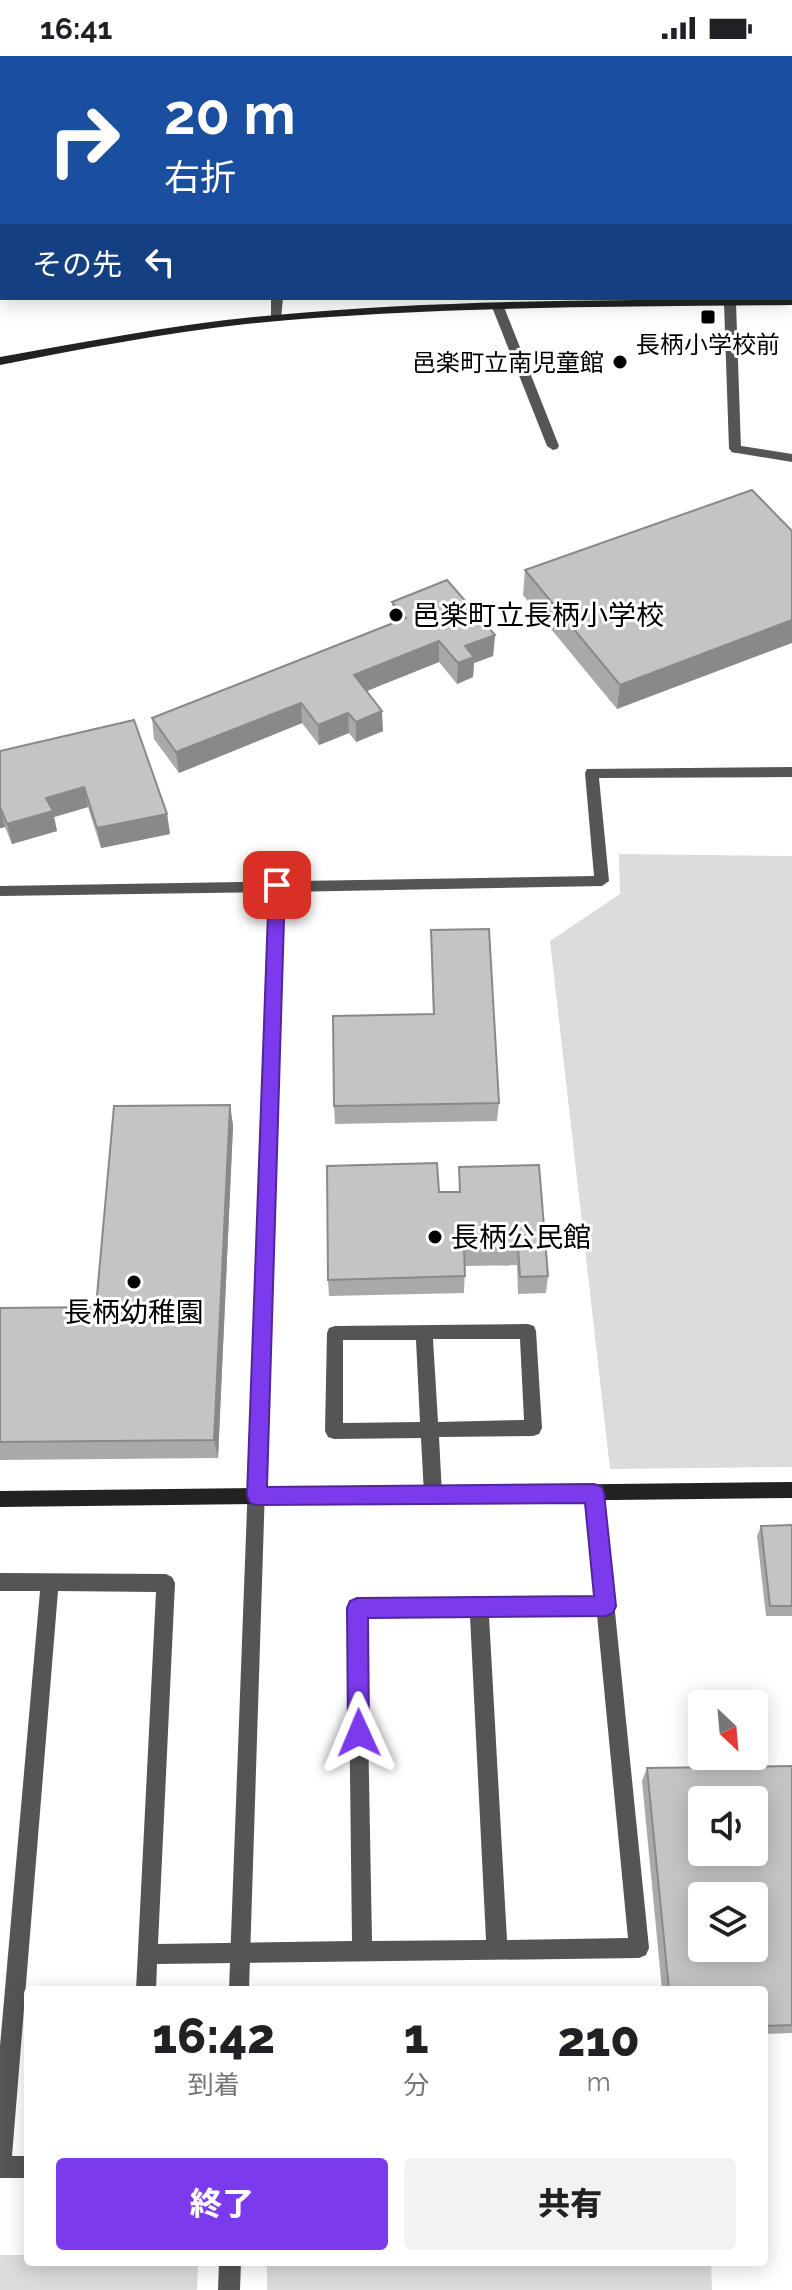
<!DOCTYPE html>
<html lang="ja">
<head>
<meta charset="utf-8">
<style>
	:root { --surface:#fff; --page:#f2f2f2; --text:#202124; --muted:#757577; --accent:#7c3aed }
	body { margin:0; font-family:Raleway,"Noto Sans JP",sans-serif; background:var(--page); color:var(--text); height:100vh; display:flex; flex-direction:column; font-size:30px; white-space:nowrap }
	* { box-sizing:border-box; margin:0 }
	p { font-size:26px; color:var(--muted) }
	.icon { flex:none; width:44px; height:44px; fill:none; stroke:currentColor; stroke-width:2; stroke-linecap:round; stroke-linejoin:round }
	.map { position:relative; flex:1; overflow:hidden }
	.sheet { position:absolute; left:24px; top:1930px; width:744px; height:280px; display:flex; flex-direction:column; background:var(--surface); border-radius:8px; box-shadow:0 4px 20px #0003 }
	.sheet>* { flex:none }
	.top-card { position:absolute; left:0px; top:0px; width:792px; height:244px; box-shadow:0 4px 20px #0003; background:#1a4fa0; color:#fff; overflow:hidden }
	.needle { width:52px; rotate:154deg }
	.controls { position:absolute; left:688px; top:1634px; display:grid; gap:16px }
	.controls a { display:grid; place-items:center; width:80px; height:80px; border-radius:8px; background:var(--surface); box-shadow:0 4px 20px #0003; font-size:40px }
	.pin { position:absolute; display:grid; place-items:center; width:68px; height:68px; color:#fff; margin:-34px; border-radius:16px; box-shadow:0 4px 12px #0006 }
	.me { position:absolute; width:88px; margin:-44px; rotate:359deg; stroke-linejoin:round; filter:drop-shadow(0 0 6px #0008) }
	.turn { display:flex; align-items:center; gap:28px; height:168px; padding:0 32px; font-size:36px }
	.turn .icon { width:104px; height:104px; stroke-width:2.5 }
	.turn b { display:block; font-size:56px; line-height:68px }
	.then { display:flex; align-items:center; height:76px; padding:0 32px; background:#0003; gap:16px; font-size:30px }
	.eta { display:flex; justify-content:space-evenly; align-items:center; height:136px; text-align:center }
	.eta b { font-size:48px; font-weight:800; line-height:56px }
	.cta { display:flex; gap:16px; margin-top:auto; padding:16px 32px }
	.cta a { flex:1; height:92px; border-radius:8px; background:var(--accent); color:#fff; font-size:32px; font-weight:800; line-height:92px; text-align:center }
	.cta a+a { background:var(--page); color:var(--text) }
	.status { display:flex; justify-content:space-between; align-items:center; height:56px; padding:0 40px; background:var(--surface); direction:ltr }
	.status svg { height:22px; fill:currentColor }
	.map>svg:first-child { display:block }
	.green { fill:#dcdcdc }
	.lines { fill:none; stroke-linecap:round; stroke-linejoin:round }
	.lane { fill:#555; fill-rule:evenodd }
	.street { fill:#555; fill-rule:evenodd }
	.secondary { fill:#222; fill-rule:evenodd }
	.wall { fill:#a9a9a9 }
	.shaded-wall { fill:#898989 }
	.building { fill:#c4c4c4; stroke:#898989; stroke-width:2; fill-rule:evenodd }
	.route { fill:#7c3aed; stroke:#51269a; stroke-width:2 }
	.poi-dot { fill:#000; stroke:#fff; stroke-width:3 }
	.labels { text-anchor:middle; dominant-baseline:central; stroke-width:6; stroke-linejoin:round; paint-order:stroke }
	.far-poi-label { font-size:24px; fill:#000; stroke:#fff }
	.poi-label { font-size:28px; fill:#000; stroke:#fff; text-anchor:start }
</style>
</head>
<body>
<div class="status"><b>16:41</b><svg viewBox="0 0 49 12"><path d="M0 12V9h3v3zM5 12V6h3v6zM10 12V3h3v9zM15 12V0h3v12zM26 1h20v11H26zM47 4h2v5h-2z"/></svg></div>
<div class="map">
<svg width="792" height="2234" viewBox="0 0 792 2234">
	<rect width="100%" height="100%" fill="#fff"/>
	<path class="green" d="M619 798 792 800V1411L610 1413 550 885 620 838Z
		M0 2199H28V2206H198L197 2234H0Z
		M267 2206H711L712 2234H267Z"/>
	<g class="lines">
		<path class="lane" d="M730 244 736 247 741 393 735 397 729 393 724 247Z
			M498 248 504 251 559 390 557 393 553 394 547 390 492 251Z
			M528 1268 534 1270 536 1275 542 1372 539 1378 533 1380 439 1381 442 1438 439 1444 433 1446 427 1444 424 1438 421 1382 334 1383 328 1381 325 1375 327 1277 329 1272 335 1270ZM433 1283H520L524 1364 438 1366ZM343 1284H416L420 1366 343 1367Z
			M594 1429 600 1431 603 1437 649 1892 646 1899 639 1902 157 1908 156 1934H136L156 1536 58 1535 12 2100H28V2122H0V1990L40 1535H0V1517L166 1518 172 1521 175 1527 158 1888 352 1885 348 1552 351 1546 357 1543 595 1541 585 1437 588 1431ZM597 1559 628 1882 507 1884 489 1560ZM470 1560 486 1884 372 1885 366 1561Z"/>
		<path class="street" d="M262 0H272V2H262Z
			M651 0H661V2H651Z
			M271 242H283L281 263 271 261Z
			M735 389 792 398V406L731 396V390Z
			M792 711V721L599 722 609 825 602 830 284 836 249 1934H229L270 836 0 840V830L594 820 585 717 587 713Z
			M219 2206H241L240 2234H218Z"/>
		<path class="secondary" d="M792 243V249C610 251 427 250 246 268 163 277 82 293 0 309V301C92 285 183 267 276 259 448 243 620 244 792 243Z
			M792 1426V1442L0 1451V1435Z"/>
	</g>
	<path class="wall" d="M790 174H792V213H790Z
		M752 434 617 653 523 539 525 514Z
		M392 546 495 579 493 600 474 607 473 621 457 628 439 606 367 635 383 675 356 686 349 677 319 689 302 667 179 717 154 683 152 662 393 567Z
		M0 695 167 758 170 778 101 792 88 751 54 761 57 775 12 788 5 771 0 772Z
		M431 874 499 1047 497 1065 335 1068 334 1050 433 958Z
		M230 1049 233 1070 218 1402 0 1404V1252L96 1251Z
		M459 1111 548 1220 546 1237 518 1238 517 1209 465 1210 464 1237 329 1240 328 1224 439 1136H459Z
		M792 1469V1560H766L757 1480 761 1470Z
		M792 1710V1977L764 1978V1934H662L642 1725 647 1712Z"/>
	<path class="shaded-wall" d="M792 564V587L617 653 620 629Z
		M495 579 493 600 474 607 473 621 457 628 458 607 465 590Z
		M439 585V606L354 640V619Z
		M301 647 302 667 179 717 176 696Z
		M382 655 383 675 356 686V666Z
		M348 657 349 677 319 689 318 669Z
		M84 731 88 751 54 761 57 775 12 788 7 768 46 742Z
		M0 752 5 771 0 772Z
		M167 758 170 778 101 792 97 772Z
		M230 1049 233 1070 218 1402 214 1384Z"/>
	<path class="building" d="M790 174H792V197L790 198Z
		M752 434 792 475V564L620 629 525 514Z
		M447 524 495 579 465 590 474 601 458 607 439 585 354 619 382 655 356 666 348 657 318 669 301 647 176 696 152 662 406 562 392 546Z
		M134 664 167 758 97 772 84 731 46 742 53 755 7 768 0 751V695Z
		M489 873 499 1047 334 1050 333 960 434 958 431 874Z
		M230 1049 214 1384 0 1386V1252L96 1251 114 1050Z
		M437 1107 439 1136H460L459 1111 539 1109 548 1220 520 1221 518 1192 464 1193 465 1220 328 1224 327 1110Z
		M792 1469V1550H770L761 1470Z
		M792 1710V1969L764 1970V1934H669L647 1712ZM702 1744H754V1796H702ZM702 1840H754V1892H702Z"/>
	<path class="route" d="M277 823 285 829 267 1431 594 1428 602 1431 604 1437 616 1550 613 1557 606 1560 368 1562 369 1677 366 1685 359 1688 351 1685 348 1677 347 1552 350 1545 357 1542 594 1540 585 1447 257 1449 250 1447 247 1440 269 829Z"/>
	<g class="poi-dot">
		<rect x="700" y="253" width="16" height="16" rx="4"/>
		<circle cx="620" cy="306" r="8"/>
		<circle cx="396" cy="559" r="8"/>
		<circle cx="435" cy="1181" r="8"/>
		<circle cx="134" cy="1226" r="8"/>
	</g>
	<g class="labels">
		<g class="far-poi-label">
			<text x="708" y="288">長柄小学校前</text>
			<text x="604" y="306" text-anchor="end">邑楽町立南児童館</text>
		</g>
		<g class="poi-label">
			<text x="412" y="559">邑楽町立長柄小学校</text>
			<text x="451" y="1181">長柄公民館</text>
			<text x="134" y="1256" text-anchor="middle">長柄幼稚園</text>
		</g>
	</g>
</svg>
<div class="controls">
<a><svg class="needle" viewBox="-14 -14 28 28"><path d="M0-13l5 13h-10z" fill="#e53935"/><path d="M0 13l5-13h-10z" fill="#757577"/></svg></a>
<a><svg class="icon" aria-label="sound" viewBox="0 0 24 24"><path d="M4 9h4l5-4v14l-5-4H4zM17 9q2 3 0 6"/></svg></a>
<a><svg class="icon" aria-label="layers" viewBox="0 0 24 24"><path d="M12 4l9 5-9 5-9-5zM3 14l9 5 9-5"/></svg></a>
</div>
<div class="pin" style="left:277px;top:829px;background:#d93025"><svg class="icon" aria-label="arrive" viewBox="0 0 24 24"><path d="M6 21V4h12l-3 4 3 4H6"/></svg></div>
<svg class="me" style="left:359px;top:1677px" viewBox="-20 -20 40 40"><path d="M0-17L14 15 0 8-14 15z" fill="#7c3aed" stroke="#fff" stroke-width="4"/></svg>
<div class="top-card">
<div class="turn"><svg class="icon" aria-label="right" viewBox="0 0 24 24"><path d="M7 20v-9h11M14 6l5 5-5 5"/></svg><div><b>20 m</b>右折</div></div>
<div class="then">その先<svg class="icon" aria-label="left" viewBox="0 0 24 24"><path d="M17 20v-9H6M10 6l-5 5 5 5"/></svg></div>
</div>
<section class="sheet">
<div class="eta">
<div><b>16:42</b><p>到着</p></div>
<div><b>1</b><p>分</p></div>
<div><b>210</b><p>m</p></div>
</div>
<div class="cta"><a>終了</a><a>共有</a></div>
</section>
</div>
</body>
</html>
